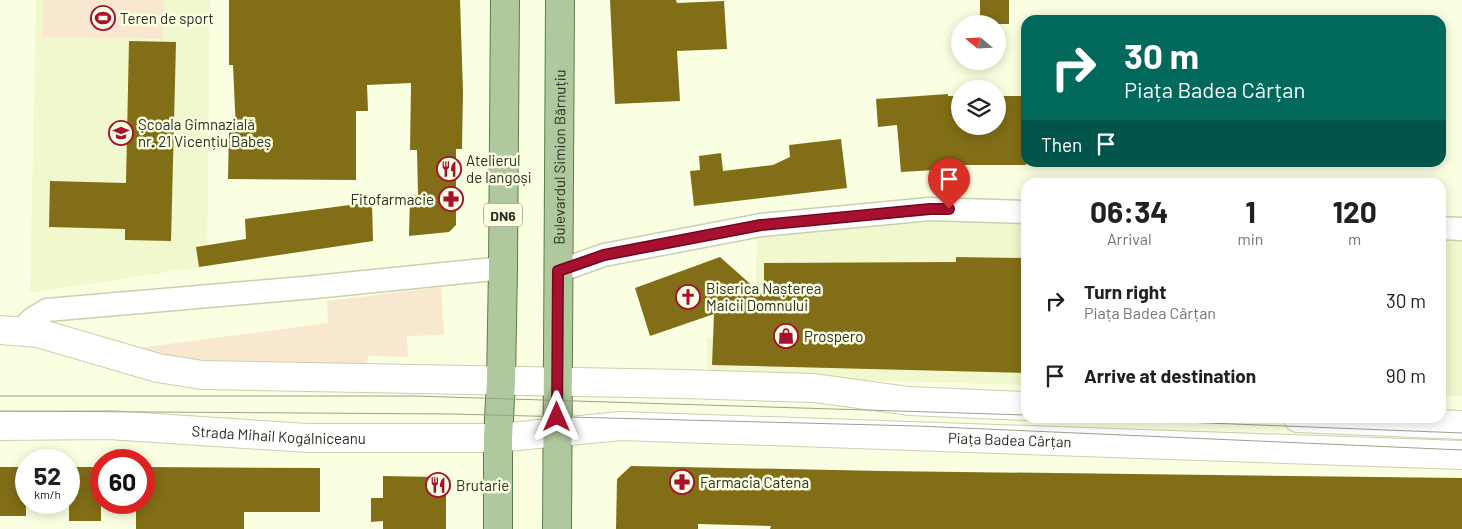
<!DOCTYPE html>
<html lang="en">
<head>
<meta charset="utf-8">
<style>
	:root { --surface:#fff; --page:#f2f2f2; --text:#202124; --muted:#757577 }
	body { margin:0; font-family:Barlow,sans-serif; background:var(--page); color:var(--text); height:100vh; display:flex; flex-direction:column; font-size:19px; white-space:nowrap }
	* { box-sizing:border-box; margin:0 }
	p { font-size:16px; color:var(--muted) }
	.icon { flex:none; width:28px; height:28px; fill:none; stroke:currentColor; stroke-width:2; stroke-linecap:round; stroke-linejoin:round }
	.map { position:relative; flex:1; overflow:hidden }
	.side { position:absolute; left:1021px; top:178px; width:425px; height:245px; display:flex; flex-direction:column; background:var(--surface); border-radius:15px; box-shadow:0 2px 12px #0003 }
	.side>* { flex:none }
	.guide { position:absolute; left:1021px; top:15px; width:425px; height:152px; border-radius:15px; box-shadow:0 2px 12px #0003; background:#00695c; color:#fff; overflow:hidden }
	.needle { width:32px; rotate:289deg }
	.fabs { position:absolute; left:951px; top:15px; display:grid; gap:10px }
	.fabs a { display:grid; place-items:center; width:55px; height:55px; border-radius:50%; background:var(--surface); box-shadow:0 2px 12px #0003; font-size:25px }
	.speed { position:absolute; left:15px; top:449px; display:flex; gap:10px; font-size:25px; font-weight:700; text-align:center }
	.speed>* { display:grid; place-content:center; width:65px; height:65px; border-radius:50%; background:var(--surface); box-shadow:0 2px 12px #0003; line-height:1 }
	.speed small { font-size:12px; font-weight:400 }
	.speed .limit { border:8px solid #d22; background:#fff; color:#111 }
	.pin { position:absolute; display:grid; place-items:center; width:42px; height:42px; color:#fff; margin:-51px -21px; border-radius:50% 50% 50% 0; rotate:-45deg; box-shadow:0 0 5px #0007 }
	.pin .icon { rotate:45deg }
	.me { position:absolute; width:55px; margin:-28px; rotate:0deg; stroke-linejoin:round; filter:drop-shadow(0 0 4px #0008) }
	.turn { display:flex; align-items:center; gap:18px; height:105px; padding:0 20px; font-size:22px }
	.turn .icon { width:65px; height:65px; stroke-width:2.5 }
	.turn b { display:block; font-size:35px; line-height:42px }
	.then { display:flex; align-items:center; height:48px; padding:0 20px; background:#0003; gap:10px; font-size:19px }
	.eta { display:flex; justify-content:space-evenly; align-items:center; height:85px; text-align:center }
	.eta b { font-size:30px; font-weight:700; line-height:35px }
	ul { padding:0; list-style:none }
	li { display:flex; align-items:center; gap:15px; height:75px; padding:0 20px }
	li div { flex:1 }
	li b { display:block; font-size:19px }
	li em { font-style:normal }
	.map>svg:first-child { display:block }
	.built { fill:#f1f8cd }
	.green { fill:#f9e8d0 }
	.building { fill:#826e17 }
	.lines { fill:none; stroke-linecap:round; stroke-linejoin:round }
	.minor-casing { stroke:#cad0ae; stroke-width:25 }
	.tertiary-casing { stroke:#cad0ae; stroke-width:30 }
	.primary-casing { stroke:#5f7b49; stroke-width:30 }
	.minor { stroke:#fff; stroke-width:22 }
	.tertiary { stroke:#fff; stroke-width:28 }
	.primary { stroke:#afc89e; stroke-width:28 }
	.tram { stroke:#9ea18c; stroke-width:1 }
	.route-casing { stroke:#6d0a1f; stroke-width:12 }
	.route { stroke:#a81030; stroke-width:9 }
	.labels { text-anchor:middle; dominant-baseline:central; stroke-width:5; stroke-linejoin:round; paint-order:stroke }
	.shield { fill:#faffe2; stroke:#6a6d5c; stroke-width:1 }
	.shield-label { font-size:14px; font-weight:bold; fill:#2d2f22 }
	.poi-label { font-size:15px; fill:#2d2f22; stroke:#faffe2; text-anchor:start }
	.street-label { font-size:15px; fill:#2d2f22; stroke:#faffe2 }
</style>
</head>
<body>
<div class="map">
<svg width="1462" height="529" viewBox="0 0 1462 529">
	<rect width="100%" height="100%" fill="#faffe2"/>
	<path class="built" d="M36 0H210L207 266 30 293Z
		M937 216 1026 220V385L707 376V339L755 320 757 233Z
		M1441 235 1462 236V396H1441Z"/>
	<path class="green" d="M43 0H164L163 39 42 37Z
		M441 287 444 335 407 336 408 357 368 356 366 371 209 368 130 349 328 323 327 301Z"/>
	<path class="building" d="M229 0H460L463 91 462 149H456V225L449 232 409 236 410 196 418 195 417 150H410L411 83 367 85 368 111H356V180L228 179 229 132H236L233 65H229Z
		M610 0H676L677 3 724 1 727 49 677 51 680 101 615 104Z
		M980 0H1009V24H980Z
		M129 41 176 42 171 241 125 240V229L49 227 50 181 126 183Z
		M948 94V96H960V126H998V96H1026V165H953V169L901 172 897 125 878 127 876 99Z
		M841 139 847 188 694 206 690 171 700 170 699 156 721 153 723 171 773 165 790 157 789 145Z
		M372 202 373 241 199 267 196 247 246 239 245 219Z
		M720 257 764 296V263L956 262V257L1026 258V373L712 365 714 314 650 336 635 288Z
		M631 466 882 471 1462 478V529H770L771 526 698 524V529H616L617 479Z
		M0 467H26V516H0Z
		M69 467H101V521H69Z
		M144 467 320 468V512H244V529H136V502H144Z
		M383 476 438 477 446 485V529H383V521L371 522V498H383Z"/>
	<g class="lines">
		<defs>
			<path id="minor" d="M1441 228 1462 229
				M559 271 604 255 761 225 930 209 1026 212
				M20 331 32 319 47 310 315 287 503 268"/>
			<g id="tertiary">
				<path d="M0 330 38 333 158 368 202 375 684 384 814 388 909 401 1026 406"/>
				<path d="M1298 418 1462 425"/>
				<path id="s1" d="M0 426 109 425 308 438H498L621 426 1462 455"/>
			</g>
			<g id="primary">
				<path d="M498 529V438L501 381 503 268 505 0"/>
				<path id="s2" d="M557 529 560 0"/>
			</g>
		</defs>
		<use href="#minor" class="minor-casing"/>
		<use href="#tertiary" class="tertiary-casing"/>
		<use href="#primary" class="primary-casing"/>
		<use href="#minor" class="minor"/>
		<use href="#tertiary" class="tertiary"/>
		<use href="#primary" class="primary"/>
		<path class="tram" d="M0 396H414L1026 415
			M0 411 453 414 917 426 1462 450
			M1081 418 1462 433"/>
	</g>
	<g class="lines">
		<defs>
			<path id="route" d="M557 417 558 271 604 255 761 225 930 209H949"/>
		</defs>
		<use href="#route" class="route-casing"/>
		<use href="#route" class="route"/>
	</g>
	<defs>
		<symbol id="stadium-ring" viewBox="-11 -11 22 22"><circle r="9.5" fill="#faffe2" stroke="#a81030" stroke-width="1.5"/><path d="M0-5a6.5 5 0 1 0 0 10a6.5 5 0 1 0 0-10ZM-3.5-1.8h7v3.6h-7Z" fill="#a81030"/></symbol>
		<symbol id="school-ring" viewBox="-11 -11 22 22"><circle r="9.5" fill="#faffe2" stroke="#a81030" stroke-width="1.5"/><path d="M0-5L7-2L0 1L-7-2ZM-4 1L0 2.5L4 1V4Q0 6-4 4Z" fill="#a81030"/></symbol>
		<symbol id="restaurant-ring" viewBox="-11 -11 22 22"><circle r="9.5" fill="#faffe2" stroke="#a81030" stroke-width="1.5"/><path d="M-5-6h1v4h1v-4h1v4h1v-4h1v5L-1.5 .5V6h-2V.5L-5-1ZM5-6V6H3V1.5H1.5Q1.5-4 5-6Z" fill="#a81030"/></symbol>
		<symbol id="pharmacy-ring" viewBox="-11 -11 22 22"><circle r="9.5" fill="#faffe2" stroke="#a81030" stroke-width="1.5"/><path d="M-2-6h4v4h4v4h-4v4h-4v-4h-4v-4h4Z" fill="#a81030"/></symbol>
		<symbol id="church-ring" viewBox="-11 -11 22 22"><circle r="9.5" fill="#faffe2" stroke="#a81030" stroke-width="1.5"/><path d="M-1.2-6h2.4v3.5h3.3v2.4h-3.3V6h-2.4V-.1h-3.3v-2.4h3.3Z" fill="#a81030"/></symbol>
		<symbol id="shop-ring" viewBox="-11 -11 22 22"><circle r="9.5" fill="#faffe2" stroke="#a81030" stroke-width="1.5"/><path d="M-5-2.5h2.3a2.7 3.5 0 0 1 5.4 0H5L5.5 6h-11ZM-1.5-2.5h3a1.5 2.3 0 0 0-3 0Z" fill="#a81030"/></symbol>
	</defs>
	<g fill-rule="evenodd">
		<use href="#stadium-ring" x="89" y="4" width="28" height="28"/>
		<use href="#school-ring" x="107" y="119" width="28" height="28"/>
		<use href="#restaurant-ring" x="435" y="155" width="28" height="28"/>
		<use href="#pharmacy-ring" x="437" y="185" width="28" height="28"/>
		<use href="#church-ring" x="674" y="283" width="28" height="28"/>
		<use href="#shop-ring" x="772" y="322" width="28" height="28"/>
		<use href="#pharmacy-ring" x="668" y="468" width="28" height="28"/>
		<use href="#restaurant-ring" x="424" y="471" width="28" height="28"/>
	</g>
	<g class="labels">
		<rect class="shield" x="484" y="203.5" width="38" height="23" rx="4"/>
		<g class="shield-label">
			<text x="503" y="215">DN6</text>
		</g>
		<g class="poi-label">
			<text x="120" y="18">Teren de sport</text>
			<text x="138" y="124">Școala Gimnazială<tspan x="138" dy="17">nr. 21 Vicențiu Babeș</tspan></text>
			<text x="466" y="160">Atelierul<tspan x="466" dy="17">de langoși</tspan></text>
			<text x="434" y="199" text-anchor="end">Fitofarmacie</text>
			<text x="706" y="288">Biserica Nașterea<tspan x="706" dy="17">Maicii Domnului</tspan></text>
			<text x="804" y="336">Prospero</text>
			<text x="700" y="482">Farmacia Catena</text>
			<text x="456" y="485">Brutarie</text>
		</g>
		<g class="street-label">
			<text stroke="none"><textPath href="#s2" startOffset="372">Bulevardul Simion Bărnuțiu</textPath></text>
			<text stroke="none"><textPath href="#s1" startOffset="279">Strada Mihail Kogălniceanu</textPath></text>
			<text stroke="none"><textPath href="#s1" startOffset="1011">Piața Badea Cârțan</textPath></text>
		</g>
	</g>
</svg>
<div class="fabs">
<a><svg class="needle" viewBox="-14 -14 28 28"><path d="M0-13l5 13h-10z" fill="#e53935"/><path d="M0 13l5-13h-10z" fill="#757577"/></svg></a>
<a><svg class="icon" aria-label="layers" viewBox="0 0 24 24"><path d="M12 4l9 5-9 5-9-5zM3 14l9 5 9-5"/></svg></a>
</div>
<div class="speed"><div>52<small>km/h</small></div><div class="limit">60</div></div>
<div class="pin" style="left:949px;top:209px;background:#d93025"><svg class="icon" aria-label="arrive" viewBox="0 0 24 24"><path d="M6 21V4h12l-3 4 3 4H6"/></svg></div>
<svg class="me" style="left:557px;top:417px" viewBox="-20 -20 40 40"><path d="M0-17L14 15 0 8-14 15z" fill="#a81030" stroke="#fff" stroke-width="4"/></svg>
<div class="guide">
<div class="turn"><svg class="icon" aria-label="right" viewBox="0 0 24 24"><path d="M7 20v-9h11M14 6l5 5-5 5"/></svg><div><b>30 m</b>Piața Badea Cârțan</div></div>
<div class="then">Then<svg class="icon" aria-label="arrive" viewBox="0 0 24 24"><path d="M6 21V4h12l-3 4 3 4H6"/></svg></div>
</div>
<section class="side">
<div class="eta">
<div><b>06:34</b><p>Arrival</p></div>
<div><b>1</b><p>min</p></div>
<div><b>120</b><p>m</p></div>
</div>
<ul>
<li><svg class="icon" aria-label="right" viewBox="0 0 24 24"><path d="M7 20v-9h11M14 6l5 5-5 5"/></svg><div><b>Turn right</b><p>Piața Badea Cârțan</p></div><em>30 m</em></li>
<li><svg class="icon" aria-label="arrive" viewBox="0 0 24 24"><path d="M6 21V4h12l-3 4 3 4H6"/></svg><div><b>Arrive at destination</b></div><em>90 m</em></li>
</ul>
</section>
</div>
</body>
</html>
